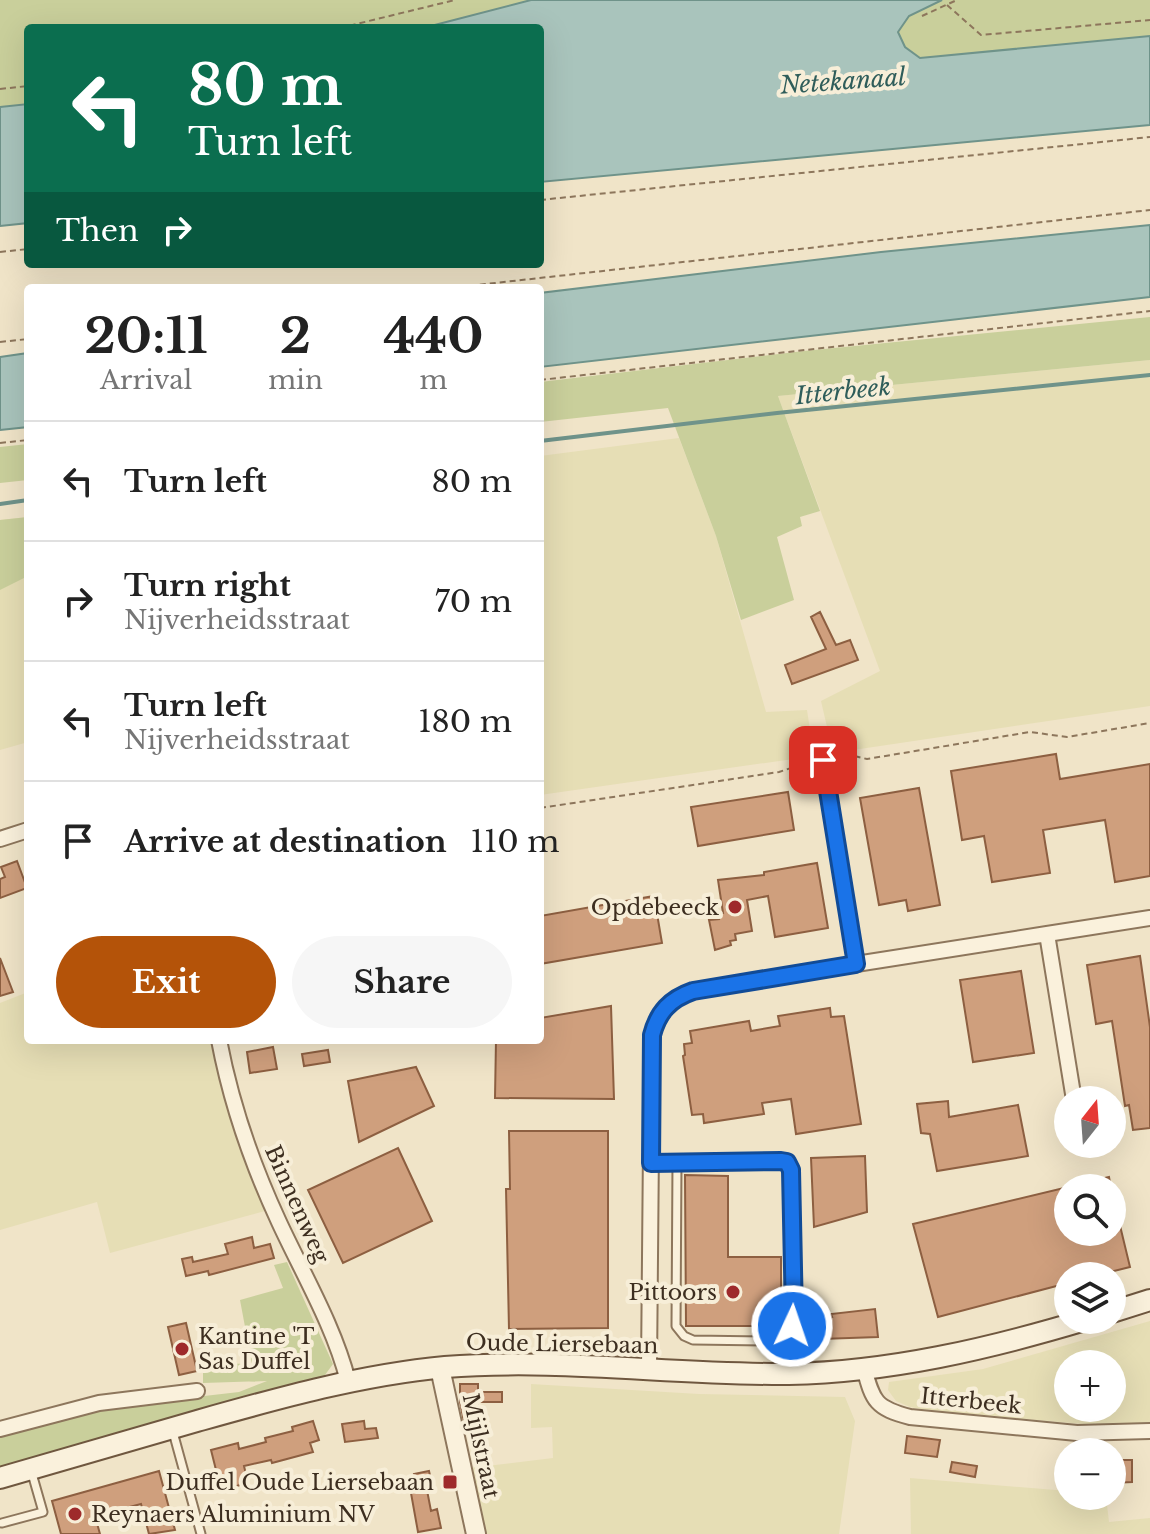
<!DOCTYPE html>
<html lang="en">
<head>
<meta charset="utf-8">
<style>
	:root { --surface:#fff; --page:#f6f6f6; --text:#222; --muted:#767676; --line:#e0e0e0; --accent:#b45309 }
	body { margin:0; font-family:"Libre Baskerville",serif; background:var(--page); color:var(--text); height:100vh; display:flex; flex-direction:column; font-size:30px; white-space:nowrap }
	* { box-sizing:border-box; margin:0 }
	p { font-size:26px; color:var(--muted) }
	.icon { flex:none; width:44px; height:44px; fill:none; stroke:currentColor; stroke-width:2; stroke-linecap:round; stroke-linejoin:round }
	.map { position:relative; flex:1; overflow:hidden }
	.panel { position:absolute; left:24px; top:284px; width:520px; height:760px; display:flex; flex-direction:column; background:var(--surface); border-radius:8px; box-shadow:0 8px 32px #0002 }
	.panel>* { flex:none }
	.banner { position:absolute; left:24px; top:24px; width:520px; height:244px; border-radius:8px; box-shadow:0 8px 32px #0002; background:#0b6e4f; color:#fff; overflow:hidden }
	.needle { width:52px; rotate:17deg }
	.buttons { position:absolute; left:1054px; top:1086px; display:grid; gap:16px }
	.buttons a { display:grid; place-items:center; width:72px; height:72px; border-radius:50%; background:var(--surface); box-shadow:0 8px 32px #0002; font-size:40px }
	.pin { position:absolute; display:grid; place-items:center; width:68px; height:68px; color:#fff; margin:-34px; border-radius:16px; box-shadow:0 4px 12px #0006 }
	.me { position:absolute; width:88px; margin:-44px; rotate:3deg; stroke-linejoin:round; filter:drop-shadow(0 0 6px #0008) }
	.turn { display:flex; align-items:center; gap:28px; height:168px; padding:0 32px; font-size:36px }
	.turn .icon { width:104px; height:104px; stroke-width:2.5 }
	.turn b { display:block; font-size:56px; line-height:68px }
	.then { display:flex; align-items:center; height:76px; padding:0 32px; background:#0003; gap:16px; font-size:30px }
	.eta { display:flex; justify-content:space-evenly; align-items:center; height:136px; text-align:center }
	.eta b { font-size:48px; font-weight:700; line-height:56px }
	.cta { display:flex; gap:16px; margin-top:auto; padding:16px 32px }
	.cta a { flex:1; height:92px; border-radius:48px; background:var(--accent); color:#fff; font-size:32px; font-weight:700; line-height:92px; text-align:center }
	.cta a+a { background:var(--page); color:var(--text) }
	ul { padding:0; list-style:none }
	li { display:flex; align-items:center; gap:24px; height:120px; padding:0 32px; border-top:2px solid var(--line) }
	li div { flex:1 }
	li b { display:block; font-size:30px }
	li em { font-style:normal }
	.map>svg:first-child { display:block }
	.farmland { fill:#e6deb5; fill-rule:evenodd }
	.green { fill:#c9cf9b }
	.water { fill:#a9c4bc; stroke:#6f938a; stroke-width:2 }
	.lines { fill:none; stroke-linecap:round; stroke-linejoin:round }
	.stream { stroke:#6f938a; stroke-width:4 }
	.building { fill:#cf9f7d; stroke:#8d5f41; stroke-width:2 }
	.service-casing { stroke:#8d765c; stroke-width:11 }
	.minor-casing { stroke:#8d765c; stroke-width:18 }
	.tertiary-casing { stroke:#8d765c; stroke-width:22 }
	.secondary-casing { stroke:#6f573f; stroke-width:24 }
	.path { stroke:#8d765c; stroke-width:2; stroke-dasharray:6 4; stroke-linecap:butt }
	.service { stroke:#faf1dc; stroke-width:7 }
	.minor { stroke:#faf1dc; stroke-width:14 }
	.tertiary { stroke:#faf1dc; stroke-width:18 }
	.secondary { stroke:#faf1dc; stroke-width:20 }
	.route-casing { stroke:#114b97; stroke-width:20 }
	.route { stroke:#1a73e8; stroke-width:14 }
	.poi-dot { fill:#9e2a2b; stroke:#f7eed8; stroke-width:3 }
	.labels { text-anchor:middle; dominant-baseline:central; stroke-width:8; stroke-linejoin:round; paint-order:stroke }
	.poi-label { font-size:22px; fill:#3d2e20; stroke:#f7eed8; text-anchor:end }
	.street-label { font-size:22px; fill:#3d2e20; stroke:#f7eed8 }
	.water-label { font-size:24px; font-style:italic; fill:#2f5d5a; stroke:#f7eed8 }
</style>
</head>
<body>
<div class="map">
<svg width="1150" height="1534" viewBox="0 0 1150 1534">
	<rect width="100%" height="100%" fill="#f0e4c8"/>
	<path class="farmland" d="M1150 360V706L833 753 821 701 880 671 778 396Z
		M679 438 716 536 766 712 807 710 814 756 540 795V456Z
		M28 517V742L0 750V520Z
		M28 992V1040H214L226 1098 265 1211 110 1253 97 1202 0 1230V1003Z
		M1150 1321V1423L1084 1424 938 1412 910 1407 896 1401 888 1390 889 1382 983 1369ZM1112 1364V1408H1068V1364Z
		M531 1384 699 1394 845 1397 855 1421 839 1534H483L470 1468 553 1458 552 1427 531 1428Z
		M910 1478 1068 1491V1496H1106L1109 1522 1150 1518V1534H911Z"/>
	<path class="green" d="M0 0H531L423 28H28V104L0 107Z
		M942 0H1150V36L920 58 905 47 898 32 909 16Z
		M1150 317V360L778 396 820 511 800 517 802 526 777 537 794 600 741 620 716 536 668 408 540 422V382L804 351Z
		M28 444V480L0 483V447Z
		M28 517V576L0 590V520Z
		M287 1262 333 1364 322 1379 0 1470V1434L100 1408 239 1392 267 1381 203 1383V1363L252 1364 240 1300 283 1288 274 1265Z"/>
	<path class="water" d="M531 0H942L909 16 898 32 905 47 920 58 1150 36V125L540 182V28H423Z
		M28 104V223L0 226V107Z
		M1150 225V297L540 367V293L881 252Z
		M28 353V427L0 430V357Z"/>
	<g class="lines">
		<path class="stream" d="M540 441 777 413 1150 375
			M0 504 28 500"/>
	</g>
	<path class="building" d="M820 612 836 645 850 640 858 660 792 684 785 665 826 649 811 617Z
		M1056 754 1060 779 1150 764V876L1115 882 1105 820 1043 830 1050 873 992 882 984 836 962 840 951 771Z
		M919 788 940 905 908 911 906 900 879 905 860 798Z
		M788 792 794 830 698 846 691 807Z
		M17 861 27 888 0 898V879L5 877 1 867Z
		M817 863 828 928 775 937 768 896 747 900 752 931 735 934 736 940 730 941 731 945 715 950 709 920 719 919 718 914 723 913 718 880 764 875V872Z
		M654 896 662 943 540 964V916Z
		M1140 956 1150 1027V1128L1133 1130 1129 1105 1125 1106 1112 1021 1096 1024 1087 965Z
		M0 958 13 992 0 996Z
		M1021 971 1034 1053 973 1062 960 980Z
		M611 1006 614 1099 495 1098 496 1040H540V1018Z
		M830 1008 831 1017 844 1016 861 1124 796 1134 791 1099 762 1103 764 1114 704 1123 703 1114 692 1115 683 1056 685 1055 684 1044 692 1043 690 1031 749 1021 751 1031 780 1026 778 1016Z
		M273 1047 277 1069 250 1073 247 1052Z
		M328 1050 330 1062 304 1066 302 1054Z
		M416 1067 434 1106 359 1142 348 1081Z
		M948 1101 949 1117 1018 1105 1028 1156 937 1171 930 1134 921 1133 917 1104Z
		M509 1131H608V1328L509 1329 506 1189H510Z
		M398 1148 432 1221 343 1263 308 1190Z
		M865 1156 867 1212 814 1227 811 1158Z
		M685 1175 728 1176V1257H781V1326H686Z
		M1109 1177 1111 1188H1079V1184Z
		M1068 1187V1232H1112V1209H1116L1130 1267 1094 1276H1068V1283L938 1317 913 1224Z
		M252 1237 254 1248 270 1244 274 1258 209 1275 208 1271 186 1276 182 1259 192 1257 193 1262 228 1254 225 1244Z
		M875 1309 878 1337 821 1339 819 1318 832 1317 831 1314Z
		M186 1323 197 1371 179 1375 168 1327Z
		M460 1384H478V1392H502V1402H478V1422H464L460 1402Z
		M313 1421 319 1440 310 1443 313 1452 272 1463 271 1460 244 1466 248 1483 221 1490 211 1450 238 1443 239 1449 266 1442 265 1438 293 1431 292 1427Z
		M364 1421 365 1429 376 1428 378 1438 345 1442 342 1424Z
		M907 1436 940 1440 937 1457 905 1453Z
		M1112 1460H1132V1482L1112 1483Z
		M952 1462 977 1466 975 1477 950 1472Z
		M159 1471 175 1530 149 1534 141 1504 95 1516 100 1534H61L52 1501Z
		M429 1471 432 1484 426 1485 431 1511 437 1509 441 1528 418 1532 409 1482 415 1480 414 1474Z"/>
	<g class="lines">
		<defs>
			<path id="service" d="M651 1163 781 1161 787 1162 791 1170 794 1317C791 1330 783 1335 772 1341L693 1340 684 1336 676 1326 677 1162
				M173 1432 201 1534
				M2 1523 43 1512 31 1470"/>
			<path id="minor" d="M823 760 856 964 1047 934 1074 1100
				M0 839 28 830
				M1047 934 1150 918
				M219 1040C231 1103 252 1164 279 1222 303 1274 334 1326 348 1381
				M649 1368 652 1035C659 1012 670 999 693 991L856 964
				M864 1368C873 1402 876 1408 910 1417L1077 1433 1150 1431
				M0 1429 99 1403 197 1391"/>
			<path id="tertiary" d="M440 1368 476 1534"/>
			<path id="secondary" d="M1112 1312 1150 1300
				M0 1478C66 1459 132 1440 197 1421 279 1398 360 1375 445 1367 561 1358 673 1375 789 1374 890 1372 988 1349 1085 1320"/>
		</defs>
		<use href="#service" class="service-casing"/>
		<use href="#minor" class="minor-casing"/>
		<use href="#tertiary" class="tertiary-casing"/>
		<use href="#secondary" class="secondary-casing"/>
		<path class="path" d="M947 5 981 35 1150 20
			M922 16 957 0
			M340 28 455 0
			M0 89 28 86
			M540 200 1150 137
			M0 252 28 249
			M450 288 1150 210
			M0 342 28 339
			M540 380 1150 311
			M0 443 28 440
			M835 758 850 755 867 759 1030 732 1067 737 1150 723
			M540 808 779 772 809 762"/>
		<use href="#service" class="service"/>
		<use href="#minor" class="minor"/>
		<use href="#tertiary" class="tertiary"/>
		<use href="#secondary" class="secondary"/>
	</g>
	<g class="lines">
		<defs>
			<path id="route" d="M792 1326 794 1317 791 1170 787 1162 781 1161 651 1163 652 1035C658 1012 670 999 693 991L856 964 823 760"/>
		</defs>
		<use href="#route" class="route-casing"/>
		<use href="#route" class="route"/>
	</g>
	<g class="poi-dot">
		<circle cx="735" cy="907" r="8"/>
		<circle cx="733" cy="1292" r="8"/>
		<circle cx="182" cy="1349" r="8"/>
		<rect x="442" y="1474" width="16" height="16" rx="4"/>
		<circle cx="75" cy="1514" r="8"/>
	</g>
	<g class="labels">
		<g class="poi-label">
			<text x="719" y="907">Opdebeeck</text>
			<text x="717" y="1292">Pittoors</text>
			<text x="198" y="1336" text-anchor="start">Kantine 'T<tspan x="198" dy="25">Sas Duffel</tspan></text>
			<text x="434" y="1482">Duffel Oude Liersebaan</text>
			<text x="91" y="1514" text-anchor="start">Reynaers Aluminium NV</text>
		</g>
		<g class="street-label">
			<text transform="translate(297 1204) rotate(66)">Binnenweg</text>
			<text transform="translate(562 1344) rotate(1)">Oude Liersebaan</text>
			<text transform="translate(971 1401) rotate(6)">Itterbeek</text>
			<text transform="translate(481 1446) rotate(78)">Mijlstraat</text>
		</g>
		<g class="water-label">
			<text transform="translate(843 81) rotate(-4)">Netekanaal</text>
			<text transform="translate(843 391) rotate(-6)">Itterbeek</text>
		</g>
	</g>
</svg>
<div class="buttons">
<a><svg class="needle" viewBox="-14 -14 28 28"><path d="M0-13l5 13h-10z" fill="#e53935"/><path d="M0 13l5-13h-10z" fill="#767676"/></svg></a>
<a><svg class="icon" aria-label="search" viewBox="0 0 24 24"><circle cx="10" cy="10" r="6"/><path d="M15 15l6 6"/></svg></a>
<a><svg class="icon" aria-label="layers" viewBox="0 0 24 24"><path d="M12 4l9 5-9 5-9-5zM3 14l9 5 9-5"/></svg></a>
<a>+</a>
<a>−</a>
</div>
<div class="pin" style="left:823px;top:760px;background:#d93025"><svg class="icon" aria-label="arrive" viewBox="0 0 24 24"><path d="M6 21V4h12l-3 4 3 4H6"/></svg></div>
<svg class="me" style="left:792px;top:1326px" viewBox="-20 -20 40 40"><circle r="17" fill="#1a73e8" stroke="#fff" stroke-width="3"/><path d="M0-11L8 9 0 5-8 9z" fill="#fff"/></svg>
<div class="banner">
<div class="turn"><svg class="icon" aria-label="left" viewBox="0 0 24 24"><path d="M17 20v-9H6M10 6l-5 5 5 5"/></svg><div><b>80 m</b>Turn left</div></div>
<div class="then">Then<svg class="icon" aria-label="right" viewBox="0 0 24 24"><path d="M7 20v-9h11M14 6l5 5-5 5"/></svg></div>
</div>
<section class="panel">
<div class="eta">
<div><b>20:11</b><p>Arrival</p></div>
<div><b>2</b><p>min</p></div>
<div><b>440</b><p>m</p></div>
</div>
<ul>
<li><svg class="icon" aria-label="left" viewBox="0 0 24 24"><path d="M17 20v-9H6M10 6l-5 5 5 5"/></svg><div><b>Turn left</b></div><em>80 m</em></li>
<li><svg class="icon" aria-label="right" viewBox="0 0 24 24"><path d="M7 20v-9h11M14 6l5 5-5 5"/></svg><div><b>Turn right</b><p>Nijverheidsstraat</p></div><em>70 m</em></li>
<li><svg class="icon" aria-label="left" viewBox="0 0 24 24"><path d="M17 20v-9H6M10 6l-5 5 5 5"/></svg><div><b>Turn left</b><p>Nijverheidsstraat</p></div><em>180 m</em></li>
<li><svg class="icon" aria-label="arrive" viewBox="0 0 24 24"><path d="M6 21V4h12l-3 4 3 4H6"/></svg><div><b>Arrive at destination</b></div><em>110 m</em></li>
</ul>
<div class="cta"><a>Exit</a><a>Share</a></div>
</section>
</div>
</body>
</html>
